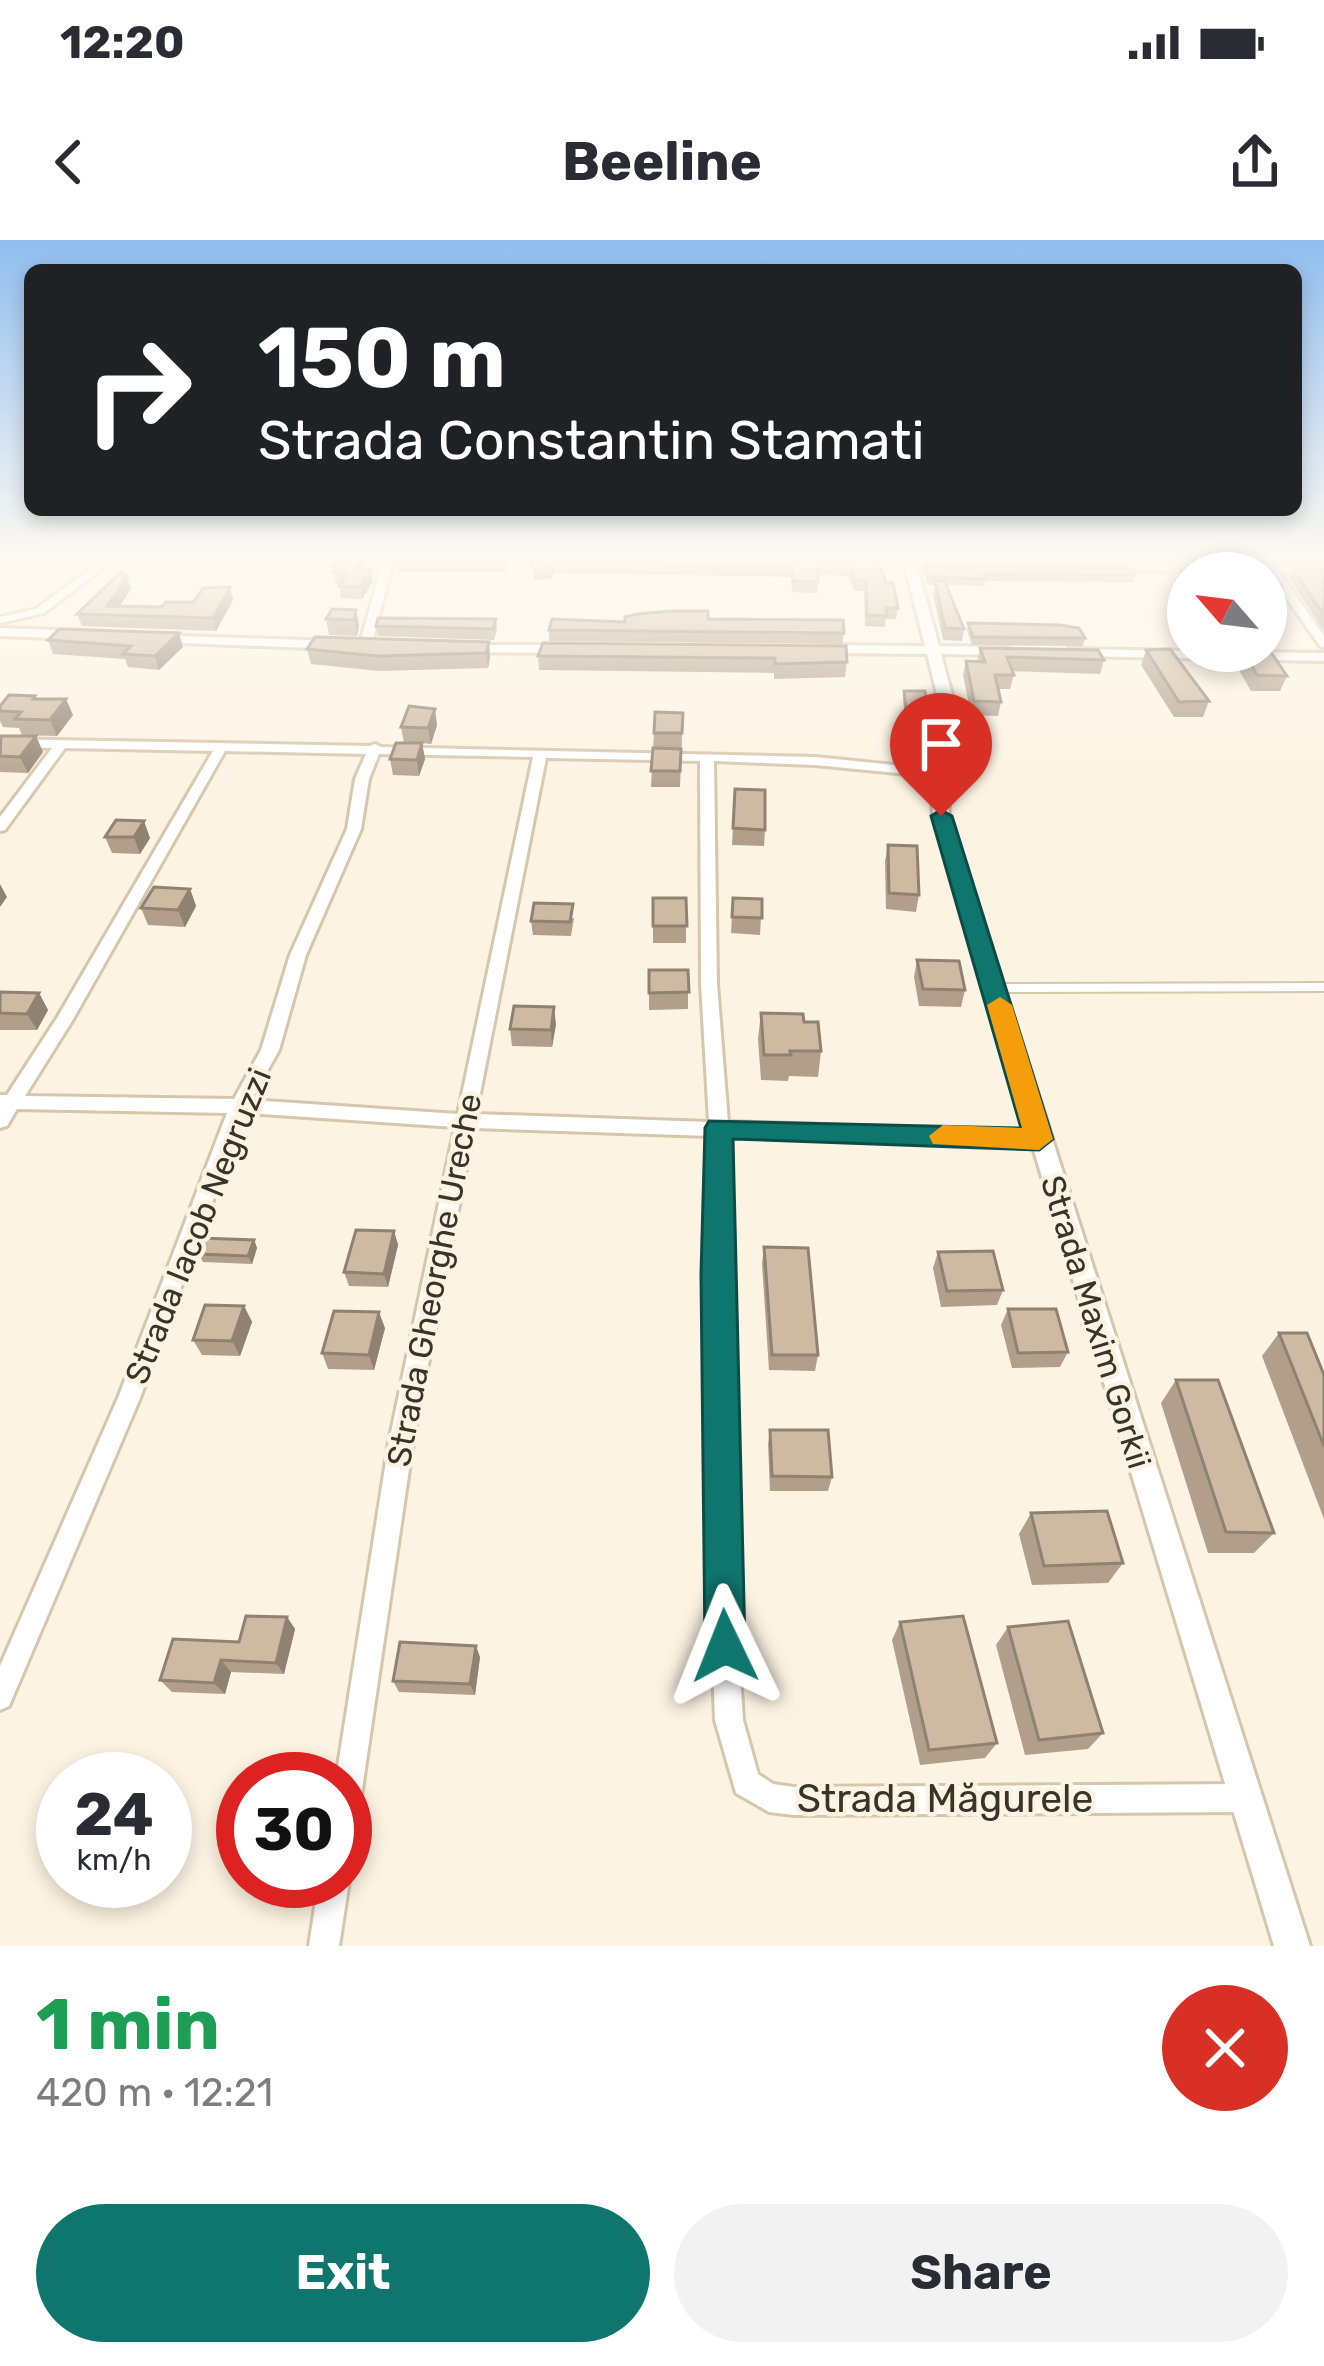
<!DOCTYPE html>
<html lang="en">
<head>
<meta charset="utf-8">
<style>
	:root { --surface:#fff; --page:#f2f2f3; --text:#2b2b33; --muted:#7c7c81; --accent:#0f766e }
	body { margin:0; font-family:Rubik,sans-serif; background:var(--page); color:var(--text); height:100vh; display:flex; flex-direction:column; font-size:45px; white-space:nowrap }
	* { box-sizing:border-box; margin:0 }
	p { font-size:39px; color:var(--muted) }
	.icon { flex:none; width:66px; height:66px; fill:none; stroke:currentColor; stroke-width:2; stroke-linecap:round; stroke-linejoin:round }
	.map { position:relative; height:1706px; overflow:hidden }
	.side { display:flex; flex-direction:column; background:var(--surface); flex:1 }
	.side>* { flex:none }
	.top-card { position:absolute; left:24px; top:24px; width:1278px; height:252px; border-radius:18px; box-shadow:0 6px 18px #0003; background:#202124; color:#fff; overflow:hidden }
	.needle { width:78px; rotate:298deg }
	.fabs { position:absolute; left:1167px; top:312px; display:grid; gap:24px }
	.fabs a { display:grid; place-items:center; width:120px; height:120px; border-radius:50%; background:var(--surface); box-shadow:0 6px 18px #0003; font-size:60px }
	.speed { position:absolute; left:36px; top:1512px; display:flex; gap:24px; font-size:60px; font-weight:700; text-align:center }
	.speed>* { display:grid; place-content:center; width:156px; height:156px; border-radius:50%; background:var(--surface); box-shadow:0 6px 18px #0003; line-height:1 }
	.speed small { font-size:30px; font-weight:400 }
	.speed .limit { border:18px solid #d22; background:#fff; color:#111 }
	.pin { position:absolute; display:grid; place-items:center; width:102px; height:102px; color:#fff; margin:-123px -51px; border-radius:50% 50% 50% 0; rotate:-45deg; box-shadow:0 0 12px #0007 }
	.pin .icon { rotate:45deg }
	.me { position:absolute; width:132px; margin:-66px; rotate:358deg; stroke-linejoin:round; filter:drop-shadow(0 0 9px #0008) }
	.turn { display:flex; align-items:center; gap:42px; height:252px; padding:0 36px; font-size:54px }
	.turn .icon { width:156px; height:156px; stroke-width:2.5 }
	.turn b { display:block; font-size:84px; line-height:102px }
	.round { display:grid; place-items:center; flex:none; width:126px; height:126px; border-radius:63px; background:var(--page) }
	.head { display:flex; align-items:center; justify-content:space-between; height:204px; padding:0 36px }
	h1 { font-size:72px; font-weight:700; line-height:90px; color:#1e9e55 }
	.cta { display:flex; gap:24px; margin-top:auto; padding:24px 36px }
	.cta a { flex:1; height:138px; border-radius:72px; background:var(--accent); color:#fff; font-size:48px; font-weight:700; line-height:138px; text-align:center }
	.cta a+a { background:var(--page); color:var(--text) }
	.status { display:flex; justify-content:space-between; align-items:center; height:84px; padding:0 60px; background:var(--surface); direction:ltr }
	.status svg { height:33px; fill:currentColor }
	header { display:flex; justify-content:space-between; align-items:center; height:156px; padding:0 36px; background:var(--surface); font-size:54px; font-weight:700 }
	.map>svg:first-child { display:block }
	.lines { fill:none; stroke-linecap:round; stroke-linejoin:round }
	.service-casing { stroke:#d6c6ab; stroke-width:12 }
	.minor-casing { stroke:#d6c6ab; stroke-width:6 }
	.tertiary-casing { stroke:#d6c6ab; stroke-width:6 }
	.service { stroke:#fff; stroke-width:8 }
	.minor { fill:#fff; fill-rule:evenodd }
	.tertiary { fill:#fff; fill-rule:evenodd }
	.wall { fill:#b19f8b }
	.shaded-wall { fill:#908271 }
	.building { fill:#ceb9a2; stroke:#908271; stroke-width:3 }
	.route { fill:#0f766e; stroke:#0a4d48; stroke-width:3 }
	.slow { fill:#f59e0b }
	.labels { text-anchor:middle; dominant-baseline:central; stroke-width:9; stroke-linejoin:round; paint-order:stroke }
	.street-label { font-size:33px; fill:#393328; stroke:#fdf3e3 }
	.near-street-label { font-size:39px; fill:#393328; stroke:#fdf3e3 }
</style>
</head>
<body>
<div class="status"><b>12:20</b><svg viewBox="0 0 49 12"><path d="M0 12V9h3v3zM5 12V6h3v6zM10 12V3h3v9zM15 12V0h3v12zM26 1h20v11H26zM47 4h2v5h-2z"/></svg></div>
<header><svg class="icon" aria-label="back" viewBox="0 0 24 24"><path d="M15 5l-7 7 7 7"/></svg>Beeline<svg class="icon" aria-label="share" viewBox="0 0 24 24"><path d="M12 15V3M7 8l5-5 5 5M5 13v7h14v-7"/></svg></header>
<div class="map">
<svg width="1324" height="1706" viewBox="0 0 1324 1706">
	<rect width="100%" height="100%" fill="#fdf3e3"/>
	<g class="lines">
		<defs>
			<path id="service" d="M995 748 1324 747"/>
			<path id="minor" d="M103 319H115L44 373 0 383V377L36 369Z
				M384 319H394L371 406 365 409 359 406Z
				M851 321 1265 327 1263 324 1268 321 1275 327 1324 328V334L1280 333 1324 396V407L1320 406 1269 333 855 326 851 325Z
				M0 499 370 506 375 504 381 507 815 517 954 531 956 534 949 538 815 525 714 521 717 744 728 882 1039 892 1046 894 1048 899 1046 904 1039 906 728 896 733 1321 743 1480 758 1534 773 1544 794 1547 1243 1544 1253 1548 1257 1558 1253 1568 1243 1572 794 1575 769 1572 736 1553 715 1480 709 1321 710 896 474 888 413 1202 359 1570 355 1580 345 1584V1539H336L389 1202 455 887 245 873 140 1158 9 1466 0 1470V1426L118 1158 227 873 17 869 7 886 0 888V855H7L57 778 213 511 65 508 5 590 0 591V577L52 508 0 507ZM225 511 366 514 355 539 347 589 290 715 261 810 234 859 25 856 72 781ZM379 514 533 517 458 874 251 860 279 810 306 715 361 589 369 539ZM546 518 700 521 701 744 709 882 476 874Z
				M345 1632 349 1641 339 1706H309L319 1641H345Z"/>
			<path id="tertiary" d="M903 319H915L939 406 1007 407 1014 411 1007 415 941 414 968 514 948 557 949 576 1310 1706H1274L933 576 932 557 952 514 927 414 822 413 815 409 822 405 925 406Z
				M0 388 83 391 90 395 83 399 0 396Z
				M151 395 335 401 342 405 335 409 156 402 149 398Z
				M457 405H569L576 409 569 413 462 412 455 408Z
				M1069 409 1324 413V421L1074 416 1069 415Z"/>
		</defs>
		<use href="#service" class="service-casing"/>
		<use href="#minor" class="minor-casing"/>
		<use href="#tertiary" class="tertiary-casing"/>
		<use href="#service" class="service"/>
		<use href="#minor" class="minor"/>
		<use href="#tertiary" class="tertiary"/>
	</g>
	<path class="wall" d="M509 319 505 332H398L396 322Z
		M528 319 878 321 898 368 896 379H886L885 387 865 386 864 351H854L848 336 818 335 817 353 792 352 791 337 553 333V338L535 340Z
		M1040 319H1121V320Z
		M1167 319H1264L1259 322 1168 321Z
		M1272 319H1324V325L1277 323Z
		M367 322 363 329 373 341 362 359 341 358 339 346 341 344H336L332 327Z
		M924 325 1135 335 1133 342 986 341 985 346 947 345 964 389 962 401 943 400 933 354 935 345H928L923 332Z
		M1292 328 1324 329V391L1289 338Z
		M1181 329 1269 330 1280 345 1277 352H1266V333H1188V341H1182L1179 336Z
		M127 337 131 349 119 366 162 367 194 362 230 347 233 360 216 391 82 386 77 374Z
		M356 370 359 385 357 396 329 395 326 379Z
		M496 379 497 390 494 400 378 396 376 386Z
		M708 379 844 393 842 404 549 401V390L625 382Z
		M968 383 1085 398 1083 406 972 405 967 390Z
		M48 400 183 407 159 430 128 427 125 419 53 414Z
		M489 402 490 417 488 428 379 431 311 424 307 409Z
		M543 403 847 422 845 437 774 439V433L539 430 538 416Z
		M980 408 1104 420 1100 434 1012 431 1014 435 1010 449H998L1001 462 998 476 971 475 963 435 966 421 977 422Z
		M1146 410 1209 461 1203 477H1174L1141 425Z
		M1241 411H1270L1287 436 1280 451H1251L1236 425Z
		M904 451 933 498 931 506 908 505 903 458Z
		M37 459 73 475 57 496 22 495 19 488 3 487 0 481V466Z
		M683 473 680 547H651L654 493Z
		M437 485 431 504 422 503 425 519 419 536 393 535 390 519 404 503 401 487Z
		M0 497 43 512 28 533 0 532Z
		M735 549 765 590 764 606 732 605Z
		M105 597 150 598 140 614 112 613Z
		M888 605 919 655 916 672 886 669 885 621Z
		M190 649 196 666 185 687 148 685 141 668Z
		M653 658H686V703H653Z
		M733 658 762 659 760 695 731 693Z
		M574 678 571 696 533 695 531 681Z
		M917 720 965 750 961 767 919 766 914 737Z
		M649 730H688V769L649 770Z
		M0 752 39 753 48 770 37 790H0Z
		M761 773 804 782 821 811 818 837 789 836 788 841 761 840 758 799Z
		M556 784 552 807 512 806 510 789Z
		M394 991 398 1005 388 1047 349 1046 344 1032Z
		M254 1000 257 1008 252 1024 203 1022 199 1014Z
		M764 1007 818 1115 815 1131 769 1130 762 1024Z
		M938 1012 1003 1050 997 1065 941 1067 933 1028Z
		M244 1066 252 1082 240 1116 202 1115 193 1100Z
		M1008 1069 1068 1112 1060 1127 1012 1128 1001 1085Z
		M385 1088 374 1130 328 1129 322 1113Z
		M1279 1093 1324 1135V1279L1262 1116Z
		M1176 1140 1274 1293 1254 1313H1208L1161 1163Z
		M770 1190 832 1237 828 1251H770L768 1204Z
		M1031 1273 1123 1323 1108 1343 1032 1345 1019 1294Z
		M287 1377 295 1389 284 1434 231 1432 225 1454 172 1452 160 1440Z
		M900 1382 997 1503 985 1518 920 1525 892 1400Z
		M1008 1387 1103 1493 1088 1509 1025 1515 996 1405Z
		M480 1417 475 1455 399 1452 393 1441Z"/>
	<path class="shaded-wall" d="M360 319H367V322L357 340 355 329Z
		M553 328V338L535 340 534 329Z
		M371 329 373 341 362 359 360 347Z
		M127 337 131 349 114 375 107 366Z
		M230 347 233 360 216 391 213 378Z
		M356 370 359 385 357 396 354 380Z
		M179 393 183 407 159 430 155 416Z
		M489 402 490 417 488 428 486 413Z
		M66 459 73 475 57 496 50 480Z
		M435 469 437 485 431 504 428 488Z
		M36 496 43 512 28 533 20 517Z
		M422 503 425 519 419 536 417 520Z
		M144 581 150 598 140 614 134 597Z
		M0 644 7 657 0 667Z
		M190 649 196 666 185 687 178 670Z
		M39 753 48 770 37 790 27 774Z
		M554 767 556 784 552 807 551 790Z
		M394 991 398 1005 388 1047 384 1034Z
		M254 1000 257 1008 252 1024 248 1016Z
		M244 1066 252 1082 240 1116 232 1101Z
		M379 1072 385 1088 374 1130 369 1115Z
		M287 1377 295 1389 284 1434 276 1423Z
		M476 1406 480 1417 475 1455 470 1444Z
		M221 1420 231 1432 225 1454 214 1443Z"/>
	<path class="building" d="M337 319H360L355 329H371L360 347 339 346 348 333 333 332 336 328 332 327Z
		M398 319H505L504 322H396Z
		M531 319 878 321 886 343H893L898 368H886L887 376 867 375 866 340H855L849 325 817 324 818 342 793 341 792 327 551 322 553 328 534 329Z
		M924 325 1132 328 1135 335 984 333 987 339 929 337Z
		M1292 328 1324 329V375Z
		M1181 329 1269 330 1280 345 1266 344V333L1185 334Z
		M121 332 127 337 107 366 162 367 166 362H194L203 348 230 347 213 378 77 374Z
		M944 340 964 389 945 388 935 342Z
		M332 369 356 370 354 380 326 379Z
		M671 371H708V379L843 380 844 393 549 390 552 379 625 382V377L637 374Z
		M378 378 496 379 493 389 376 386Z
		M968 383 1060 385 1079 388 1085 398 973 397Z
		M59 389 179 393 155 416 123 414 131 406 48 400Z
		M315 397 489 402 486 413 377 416 307 409Z
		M543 403 846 406 847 422 775 424V418L538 416Z
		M980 408 1098 410 1104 420 1007 417 1014 435H995L1001 462 974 461 966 421 985 422Z
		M1170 409 1209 461 1179 462 1146 410Z
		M1243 411H1270L1287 436 1257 435Z
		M904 451H925L933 498 909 497Z
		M9 455 35 456 33 459H66L50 480 15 479 21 472 0 471V466Z
		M409 466 435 469 428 488 401 487Z
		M655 472 683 473 682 493H654Z
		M1 496H36L20 517 0 516Z
		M396 503H422L417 520 390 519Z
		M653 508 681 509 680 531H651Z
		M735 549 765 550V590L733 588Z
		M116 580 144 581 134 597H105Z
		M888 605 917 606 919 655 889 653Z
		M154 647 190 649 178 670 141 668Z
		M653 658H686L687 686H653Z
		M733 658 762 659V678L732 677Z
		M534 663 573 664 570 682 531 681Z
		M917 720 959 721 965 750 923 749Z
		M649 730H688L689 752 649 753Z
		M0 752 39 753 27 774 0 773Z
		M514 766 554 767 551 790 510 789Z
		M761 773 803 774 804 782H818L821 811H790L791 815H764Z
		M356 990 394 991 384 1034 344 1032Z
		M200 998 254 1000 248 1016 199 1014Z
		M764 1007 808 1008 818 1115H772Z
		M993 1011 1003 1050 947 1051 938 1012Z
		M205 1065 244 1066 232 1101 193 1100Z
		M1008 1069H1056L1068 1112 1018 1113Z
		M334 1071 379 1072 369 1115 322 1113Z
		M1279 1093H1307L1324 1135V1206Z
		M1176 1140H1218L1274 1293 1226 1292Z
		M770 1190H828L832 1237 772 1236Z
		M1107 1271 1123 1323 1044 1326 1031 1273Z
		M246 1376 287 1377 276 1423 221 1420 214 1443 160 1440 173 1399 239 1402Z
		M963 1376 997 1503 929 1510 900 1382Z
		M1068 1381 1103 1493 1039 1500 1008 1387Z
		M400 1402 476 1406 470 1444 393 1441Z"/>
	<linearGradient id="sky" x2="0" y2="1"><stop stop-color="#90bdee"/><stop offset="0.57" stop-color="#fefaf2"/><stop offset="1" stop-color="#fefaf2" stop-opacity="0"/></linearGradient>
	<rect width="1324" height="558" fill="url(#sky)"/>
	<path class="route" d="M941 570 952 576 1053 899 1039 910 733 899 745 1406 739 1420 725 1426 711 1420 705 1406 701 1034 705 888 709 881 1021 888 931 576Z"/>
	<path class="slow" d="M1000 757 1012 765 1053 899 1039 910 933 904 929 896 943 885 1022 888 987 765Z"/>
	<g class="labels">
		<g class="street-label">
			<text transform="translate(198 986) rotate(-68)">Strada Iacob Negruzzi</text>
			<text transform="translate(434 1040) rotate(-79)">Strada Gheorghe Ureche</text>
			<text transform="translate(1096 1082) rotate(73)">Strada Maxim Gorkii</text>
		</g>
		<g class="near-street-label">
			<text x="945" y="1559">Strada Măgurele</text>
		</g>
	</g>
</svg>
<div class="fabs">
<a><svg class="needle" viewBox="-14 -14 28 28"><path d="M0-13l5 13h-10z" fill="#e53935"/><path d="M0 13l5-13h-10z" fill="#7c7c81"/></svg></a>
</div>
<div class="speed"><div>24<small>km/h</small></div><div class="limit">30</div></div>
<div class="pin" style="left:941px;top:576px;background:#d93025"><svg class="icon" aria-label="arrive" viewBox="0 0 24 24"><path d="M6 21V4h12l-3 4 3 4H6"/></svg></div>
<svg class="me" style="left:725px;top:1406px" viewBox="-20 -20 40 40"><path d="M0-17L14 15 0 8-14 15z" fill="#0f766e" stroke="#fff" stroke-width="4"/></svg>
<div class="top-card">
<div class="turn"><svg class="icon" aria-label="right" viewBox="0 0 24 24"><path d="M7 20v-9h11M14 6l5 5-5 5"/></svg><div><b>150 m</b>Strada Constantin Stamati</div></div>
</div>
</div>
<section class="side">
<div class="head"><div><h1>1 min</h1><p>420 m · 12:21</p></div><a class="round" style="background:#d93025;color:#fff"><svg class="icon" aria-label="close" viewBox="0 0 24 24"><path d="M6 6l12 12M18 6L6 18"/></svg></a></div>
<div class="cta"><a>Exit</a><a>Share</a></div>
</section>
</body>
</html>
